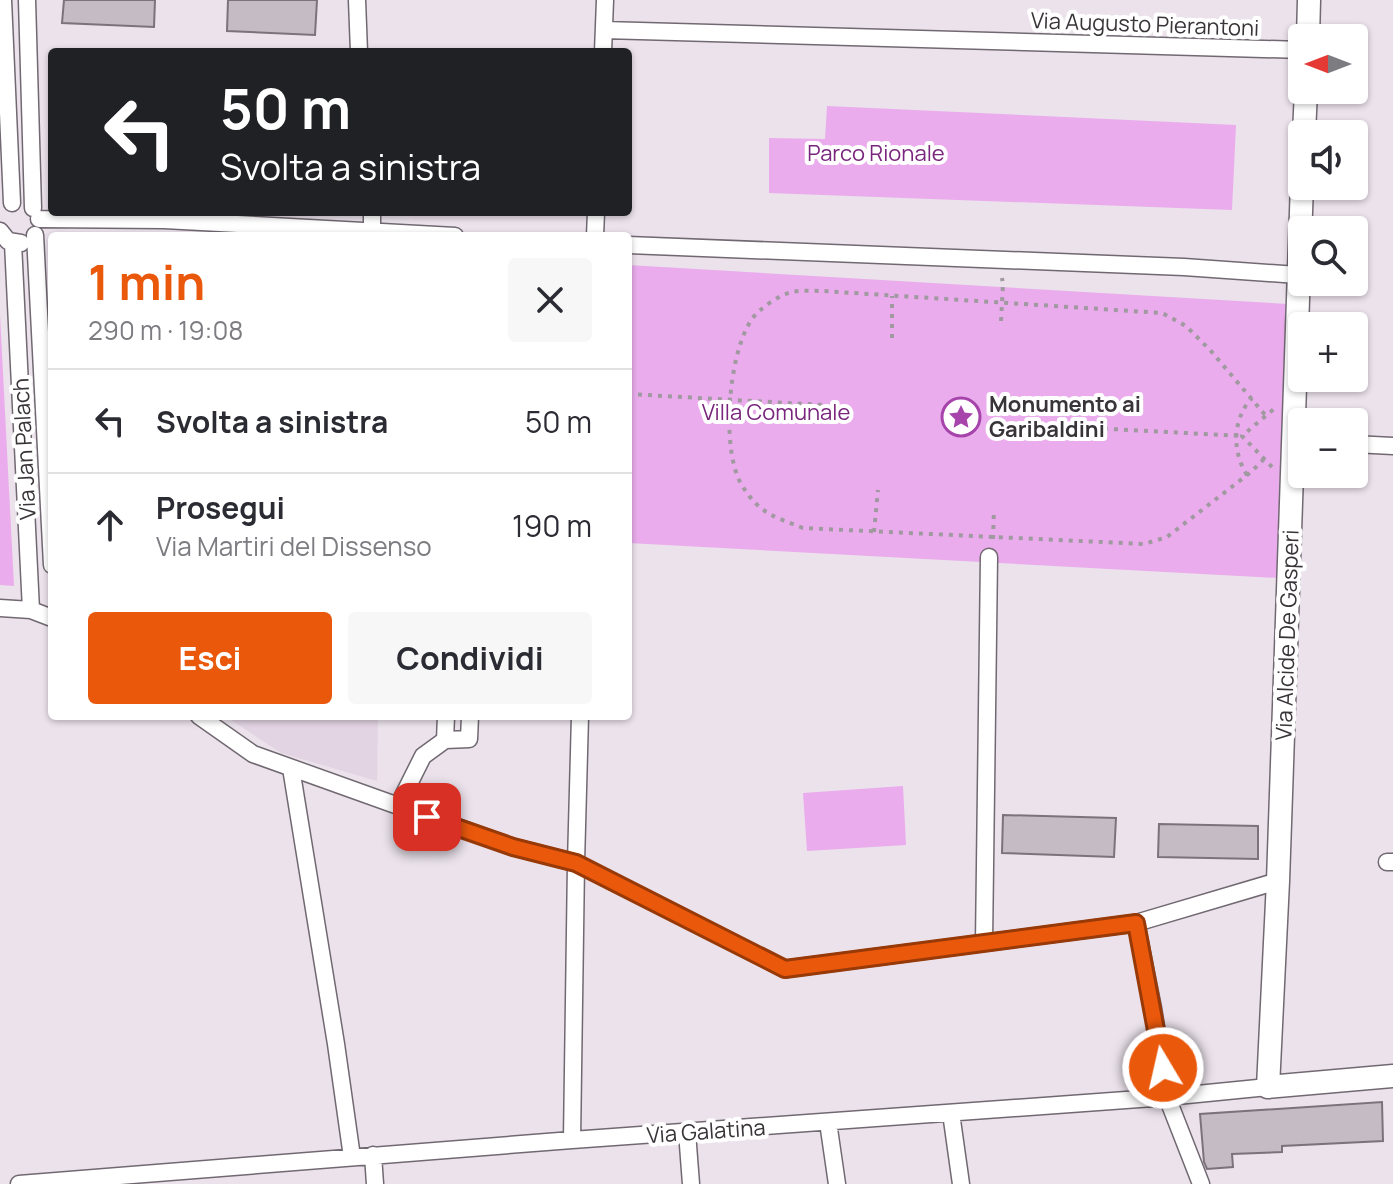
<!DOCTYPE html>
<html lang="it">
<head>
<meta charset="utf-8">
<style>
	:root { --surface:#fff; --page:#f7f7f7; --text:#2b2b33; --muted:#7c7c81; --line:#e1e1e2; --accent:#ea580c }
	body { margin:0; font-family:Manrope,sans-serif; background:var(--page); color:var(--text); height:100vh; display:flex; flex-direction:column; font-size:30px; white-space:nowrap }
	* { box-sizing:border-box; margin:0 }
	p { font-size:26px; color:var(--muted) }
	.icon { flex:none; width:44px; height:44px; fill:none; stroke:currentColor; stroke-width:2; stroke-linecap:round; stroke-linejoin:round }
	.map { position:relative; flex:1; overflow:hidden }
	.details { position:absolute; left:48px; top:232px; width:584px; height:488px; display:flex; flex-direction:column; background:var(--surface); border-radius:8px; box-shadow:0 2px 6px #0004 }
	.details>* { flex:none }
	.banner { position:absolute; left:48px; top:48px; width:584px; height:168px; border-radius:8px; box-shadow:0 2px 6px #0004; background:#202124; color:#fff; overflow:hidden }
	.needle { width:52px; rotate:270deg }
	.tools { position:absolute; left:1288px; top:24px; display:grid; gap:16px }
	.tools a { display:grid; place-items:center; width:80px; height:80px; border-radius:8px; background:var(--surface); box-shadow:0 2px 6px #0004; font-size:40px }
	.pin { position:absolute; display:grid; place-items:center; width:68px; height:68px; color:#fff; margin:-34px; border-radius:16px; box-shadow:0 4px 12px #0006 }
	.me { position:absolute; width:88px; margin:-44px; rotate:351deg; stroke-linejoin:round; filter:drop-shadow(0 0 6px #0008) }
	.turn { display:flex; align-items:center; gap:28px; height:168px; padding:0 40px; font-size:36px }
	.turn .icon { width:104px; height:104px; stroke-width:2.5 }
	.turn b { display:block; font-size:56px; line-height:68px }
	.round { display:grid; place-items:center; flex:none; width:84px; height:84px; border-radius:8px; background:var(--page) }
	.overview { display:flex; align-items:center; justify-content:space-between; height:136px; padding:0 40px }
	h1 { font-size:48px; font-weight:700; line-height:60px; color:var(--accent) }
	.primary-button { display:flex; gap:16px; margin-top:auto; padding:16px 40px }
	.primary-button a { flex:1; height:92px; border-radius:8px; background:var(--accent); color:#fff; font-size:32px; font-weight:700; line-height:92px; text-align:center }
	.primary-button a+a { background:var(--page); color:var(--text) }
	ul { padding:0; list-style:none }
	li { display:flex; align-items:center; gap:24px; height:104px; padding:0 40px; border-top:2px solid var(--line) }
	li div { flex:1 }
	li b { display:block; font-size:30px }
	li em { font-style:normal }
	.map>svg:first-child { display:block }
	.built { fill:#e3d4e3 }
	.green { fill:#eaacec }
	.building { fill:#c4bbc4; stroke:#7b727b; stroke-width:2 }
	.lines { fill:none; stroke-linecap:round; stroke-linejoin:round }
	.minor-casing { stroke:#716971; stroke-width:19 }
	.secondary-casing { stroke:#716971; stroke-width:25 }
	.path { stroke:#a099a0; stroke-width:4; stroke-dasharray:4 6; stroke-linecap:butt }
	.minor { stroke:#fff; stroke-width:16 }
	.secondary { stroke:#fff; stroke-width:22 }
	.route-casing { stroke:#983908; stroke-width:20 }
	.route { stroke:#ea580c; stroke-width:14 }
	.labels { text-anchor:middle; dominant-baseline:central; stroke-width:8; stroke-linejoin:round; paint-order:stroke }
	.street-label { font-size:22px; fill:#383438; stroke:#fff }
	.park-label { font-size:22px; fill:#79257d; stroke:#fff }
	.poi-label { font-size:22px; font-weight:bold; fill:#383438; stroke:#fff; text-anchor:start }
</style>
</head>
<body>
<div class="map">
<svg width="1393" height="1184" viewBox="0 0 1393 1184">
	<rect width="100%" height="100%" fill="#ebe2eb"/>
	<path class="built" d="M225 716H378L377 781 281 753Z"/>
	<path class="green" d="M827 106 1236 125 1232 210 769 193V138L825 139Z
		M628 265 1288 304 1278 578 628 543Z
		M0 315 14 586 0 585Z
		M903 786 906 845 807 851 803 793Z"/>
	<path class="building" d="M64 0H155L154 27 62 23Z
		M228 0H317L315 35 227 31Z
		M1003 815 1116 818 1114 857 1002 853Z
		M1159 824 1258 826V859L1158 857Z
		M1382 1102 1383 1141 1282 1146V1152L1232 1154 1233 1167 1207 1169 1204 1162 1200 1114Z"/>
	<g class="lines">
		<defs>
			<path id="minor" d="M3 0 12 203
				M27 0 33 208
				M357 0 359 52
				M604 30 1302 50
				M603 52 605 0
				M39 219 164 220 455 236
				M0 231 8 241 21 243
				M372 232V212
				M35 235 52 565
				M595 236 596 212
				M13 243 31 610
				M628 245 1184 267 1298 275
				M1354 444 1393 446
				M0 608 31 610 52 618
				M199 716 253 754 513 847 576 863 785 969 1136 923 1278 881
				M445 740 446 716
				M291 768 336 1044 352 1157
				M398 806 423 756 445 740 469 739 470 716
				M1387 862H1393
				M1136 923 1153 1008 1167 1097 1201 1184
				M984 943 989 557
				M951 1113 961 1184
				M828 1122 837 1184
				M687 1132 691 1184
				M572 1140 576 863 580 716
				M373 1155 375 1184
				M19 1184 572 1140 1167 1097 1268 1087"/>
			<path id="secondary" d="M1308 38 1309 0
				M1304 134 1306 90
				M1302 183 1278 881 1268 1087 1393 1076"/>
		</defs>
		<use href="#minor" class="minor-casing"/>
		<use href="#secondary" class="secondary-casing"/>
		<path class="path" d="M1001 321 1003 284 1002 278
			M892 338V296
			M628 394 824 405
			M1074 427 1242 436
			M1264 459 1251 472 1167 537 1144 544 803 528C775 517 760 514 743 487 720 453 728 353 752 319 760 308 779 295 792 292 802 290 814 291 823 291L1162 313 1186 326 1211 351 1266 416
			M1272 467 1242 436 1275 408
			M1247 475C1232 452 1232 419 1252 398
			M874 532 878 490
			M993 539 994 509"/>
		<use href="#minor" class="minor"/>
		<use href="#secondary" class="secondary"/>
	</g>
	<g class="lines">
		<defs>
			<path id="route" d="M427 817 513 847 576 863 785 969 1136 923 1163 1068"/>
		</defs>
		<use href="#route" class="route-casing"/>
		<use href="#route" class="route"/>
	</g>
	<defs>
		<symbol id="sight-ring" viewBox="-11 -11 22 22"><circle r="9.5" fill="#fff" stroke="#a644ab" stroke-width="1.5"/><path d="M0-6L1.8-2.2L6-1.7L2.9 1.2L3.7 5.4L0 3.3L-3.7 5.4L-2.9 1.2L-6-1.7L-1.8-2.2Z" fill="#a644ab"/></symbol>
	</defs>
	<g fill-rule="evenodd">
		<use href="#sight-ring" x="939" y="395" width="44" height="44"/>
	</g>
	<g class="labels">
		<g class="street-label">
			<text transform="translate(1145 24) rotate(2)">Via Augusto Pierantoni</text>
			<text transform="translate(24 449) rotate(-93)">Via Jan Palach</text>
			<text transform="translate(1287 635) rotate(-88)">Via Alcide De Gasperi</text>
			<text transform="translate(706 1131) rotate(-4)">Via Galatina</text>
		</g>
		<g class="park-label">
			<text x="876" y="153">Parco Rionale</text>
			<text x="776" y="412">Villa Comunale</text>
		</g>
		<g class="poi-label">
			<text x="989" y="404">Monumento ai<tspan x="989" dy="25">Garibaldini</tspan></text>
		</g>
	</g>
</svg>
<div class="tools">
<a><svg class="needle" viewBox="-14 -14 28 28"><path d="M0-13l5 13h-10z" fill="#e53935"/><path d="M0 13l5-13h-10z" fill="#7c7c81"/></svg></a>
<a><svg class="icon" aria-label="sound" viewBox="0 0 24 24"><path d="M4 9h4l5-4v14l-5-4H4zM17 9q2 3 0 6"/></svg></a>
<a><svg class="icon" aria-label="search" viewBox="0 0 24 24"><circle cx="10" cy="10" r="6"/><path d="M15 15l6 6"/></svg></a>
<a>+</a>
<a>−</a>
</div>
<div class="pin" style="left:427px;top:817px;background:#d93025"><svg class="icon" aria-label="arrive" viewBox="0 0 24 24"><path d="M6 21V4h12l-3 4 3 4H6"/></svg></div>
<svg class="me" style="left:1163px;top:1068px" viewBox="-20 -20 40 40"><circle r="17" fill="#ea580c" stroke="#fff" stroke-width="3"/><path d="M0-11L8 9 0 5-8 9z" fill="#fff"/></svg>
<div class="banner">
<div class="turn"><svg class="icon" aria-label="left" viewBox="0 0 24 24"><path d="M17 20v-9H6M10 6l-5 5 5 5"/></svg><div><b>50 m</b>Svolta a sinistra</div></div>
</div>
<section class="details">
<div class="overview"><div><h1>1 min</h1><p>290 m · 19:08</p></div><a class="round"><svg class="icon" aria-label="close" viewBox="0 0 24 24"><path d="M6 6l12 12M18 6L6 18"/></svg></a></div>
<ul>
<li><svg class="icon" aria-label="left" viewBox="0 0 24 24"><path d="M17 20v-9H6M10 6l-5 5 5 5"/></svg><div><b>Svolta a sinistra</b></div><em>50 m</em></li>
<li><svg class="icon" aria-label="ahead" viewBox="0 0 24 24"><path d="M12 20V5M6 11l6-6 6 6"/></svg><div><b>Prosegui</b><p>Via Martiri del Dissenso</p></div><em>190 m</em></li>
</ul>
<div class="primary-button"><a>Esci</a><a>Condividi</a></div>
</section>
</div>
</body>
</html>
